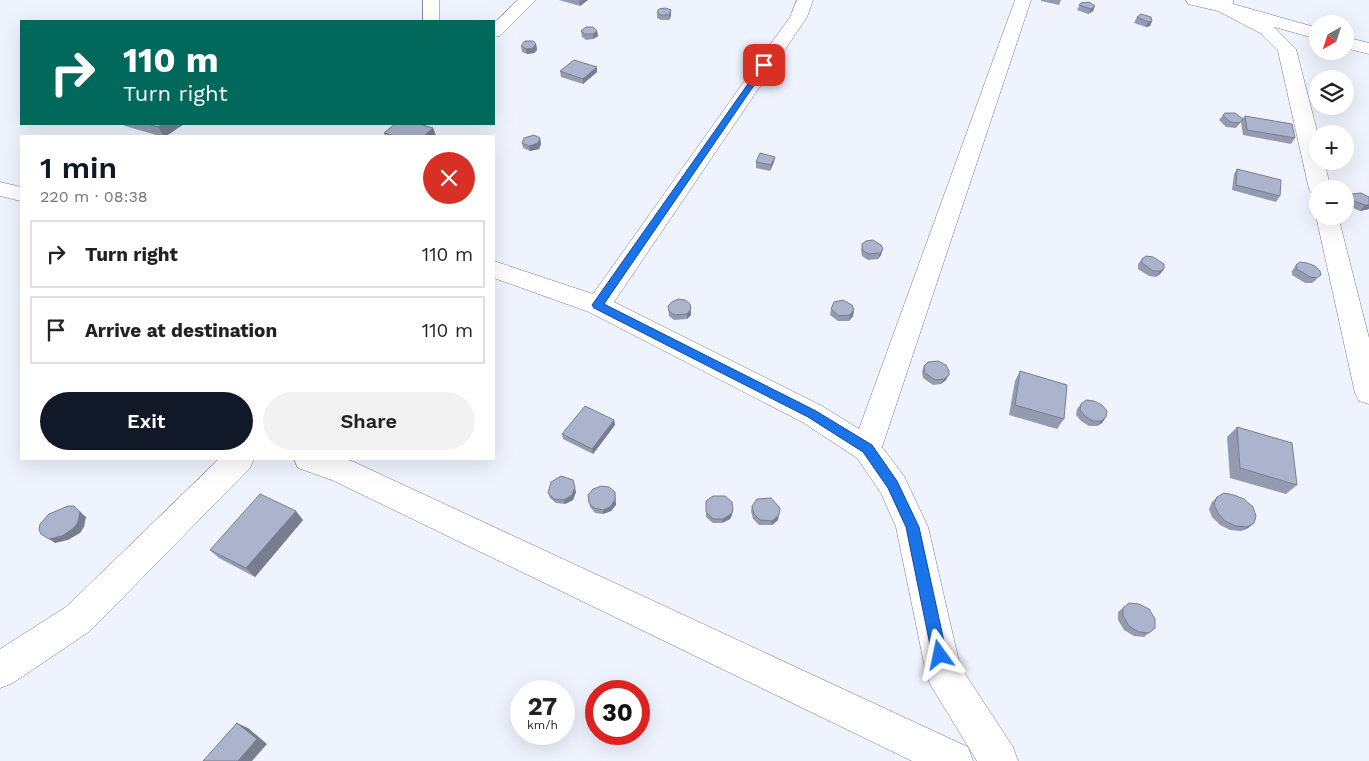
<!DOCTYPE html>
<html lang="en">
<head>
<meta charset="utf-8">
<style>
	:root { --surface:#fff; --page:#f2f2f2; --text:#222; --muted:#767676; --line:#e0e0e0; --accent:#111827 }
	body { margin:0; font-family:"Work Sans",sans-serif; background:var(--page); color:var(--text); height:100vh; display:flex; flex-direction:column; font-size:19px; white-space:nowrap }
	* { box-sizing:border-box; margin:0 }
	p { font-size:16px; color:var(--muted) }
	.icon { flex:none; width:28px; height:28px; fill:none; stroke:currentColor; stroke-width:2; stroke-linecap:round; stroke-linejoin:round }
	.map { position:relative; flex:1; overflow:hidden }
	.panel { position:absolute; left:20px; top:135px; width:475px; height:325px; display:flex; flex-direction:column; background:var(--surface); border-radius:0px; box-shadow:0 5px 20px #0002 }
	.panel>* { flex:none }
	.guide { position:absolute; left:20px; top:20px; width:475px; height:105px; border-radius:0px; box-shadow:0 5px 20px #0002; background:#00695c; color:#fff; overflow:hidden }
	.needle { width:32px; rotate:219deg }
	.controls { position:absolute; left:1309px; top:15px; display:grid; gap:10px }
	.controls a { display:grid; place-items:center; width:45px; height:45px; border-radius:50%; background:var(--surface); box-shadow:0 5px 20px #0002; font-size:25px }
	.speed { position:absolute; left:510px; top:680px; display:flex; gap:10px; font-size:25px; font-weight:700; text-align:center }
	.speed>* { display:grid; place-content:center; width:65px; height:65px; border-radius:50%; background:var(--surface); box-shadow:0 5px 20px #0002; line-height:1 }
	.speed small { font-size:12px; font-weight:400 }
	.speed .limit { border:8px solid #d22; background:#fff; color:#111 }
	.pin { position:absolute; display:grid; place-items:center; width:42px; height:42px; color:#fff; margin:-21px; border-radius:10px; box-shadow:0 2px 8px #0006 }
	.me { position:absolute; width:55px; margin:-28px; rotate:348deg; stroke-linejoin:round; filter:drop-shadow(0 0 4px #0008) }
	.turn { display:flex; align-items:center; gap:18px; height:105px; padding:0 20px; font-size:22px }
	.turn .icon { width:65px; height:65px; stroke-width:2.5 }
	.turn b { display:block; font-size:35px; line-height:42px }
	.round { display:grid; place-items:center; flex:none; width:52px; height:52px; border-radius:26px; background:var(--page) }
	.headline { display:flex; align-items:center; justify-content:space-between; height:85px; padding:0 20px }
	h1 { font-size:30px; font-weight:600; line-height:38px; color:var(--accent) }
	.cta { display:flex; gap:10px; margin-top:auto; padding:10px 20px }
	.cta a { flex:1; height:58px; border-radius:30px; background:var(--accent); color:#fff; font-size:20px; font-weight:600; line-height:58px; text-align:center }
	.cta a+a { background:var(--page); color:var(--text) }
	ul { padding:0; list-style:none }
	li { display:flex; align-items:center; gap:15px; height:68px; margin:0 10px 8px; padding:0 10px; border:2px solid var(--line); border-radius:0px }
	li div { flex:1 }
	li b { display:block; font-size:19px }
	li em { font-style:normal }
	.map>svg:first-child { display:block }
	.lines { fill:none; stroke-linecap:round; stroke-linejoin:round }
	.street-casing { stroke:#777e95; stroke-width:1 }
	.street { fill:#fff; fill-rule:evenodd }
	.wall { fill:#949bb0 }
	.shaded-wall { fill:#787e90 }
	.building { fill:#acb4cd; stroke:#787e90 }
	.route { fill:#1a73e8; stroke:#114b97 }
</style>
</head>
<body>
<div class="map">
<svg width="1369" height="761" viewBox="0 0 1369 761">
	<rect width="100%" height="100%" fill="#eff3fd"/>
	<g class="lines">
		<defs>
			<path id="street" d="M423 0H439V21H423Z
				M518 0H536L500 36 494 37V23Z
				M797 0H813L807 17 614 302 822 406 859 429 1015 0H1031L882 447 904 476 928 527 960 666 1013 747 1018 761H977L931 686 926 673 896 527 881 493 857 458 802 422 589 312 494 278V261L593 294 790 17Z
				M1186 0H1233V4L1318 28V39L1274 27 1296 49 1318 135V161H1324L1331 189H1318V195L1312 194 1309 189 1278 51 1260 33 1218 11 1188 4Z
				M1345 37 1369 43V54L1345 48Z
				M0 182 21 187V201L0 196Z
				M1318 213V216H1338L1369 338V404L1359 401 1355 393 1316 216Z
				M219 459H254L250 468 90 631 13 683 0 688V649L66 607Z
				M294 459H345L354 462 968 747 973 761H912L332 480 298 468Z"/>
		</defs>
		<use href="#street" class="street-casing"/>
		<use href="#street" class="street"/>
	</g>
	<path class="wall" d="M559 0H588L580 6Z
		M1041 0H1061L1059 5 1041 1Z
		M1081 3 1095 6 1093 11 1088 14 1077 10Z
		M657 12 671 16 669 20H661L657 18Z
		M1137 17 1152 21 1150 26 1146 27 1134 23Z
		M581 31H597L598 36 593 39 586 40 582 37Z
		M536 44 537 50 534 53 527 54 522 52 521 46Z
		M597 67V72L583 84 561 77 560 71Z
		M1223 115 1242 119 1245 116 1295 138 1291 144 1243 135 1241 122 1236 128 1226 127 1219 120Z
		M123 124H184L166 136H160L125 126Z
		M433 128 436 136H385L384 133Z
		M540 138 541 144 539 149 530 151 523 148 522 143Z
		M775 157 774 162 770 171 756 168V162Z
		M1237 169 1280 196 1276 202 1232 190 1234 174Z
		M1352 194 1369 197V209L1360 211 1349 206 1346 202 1347 199Z
		M866 241 881 255 878 259 868 260 862 256 861 250 862 244Z
		M1142 259 1164 269 1160 274 1156 277 1149 276 1138 269V264Z
		M1296 265 1320 271 1316 280 1312 283H1305L1292 275V271Z
		M668 306 691 309V315L687 319 674 320 669 316Z
		M831 309 854 310 853 316 849 321H838L830 315Z
		M924 366 946 380 941 384 933 385 923 378 922 372Z
		M1020 371 1064 419 1057 429 1009 415 1015 381Z
		M1081 404 1106 417 1102 423 1097 426H1089L1081 421 1076 415 1077 409Z
		M614 420 615 425 593 454 563 439 562 434Z
		M1237 427 1297 485 1286 494 1230 478 1227 437Z
		M576 492 573 500 565 504 556 503 550 498 548 493Z
		M615 497 616 505 611 511 603 514 595 513 590 507 589 503Z
		M1217 497 1254 523 1248 528 1241 531 1230 530 1220 525 1212 517 1209 509 1212 502Z
		M706 501 732 515 730 519 722 523H713L706 517Z
		M752 506 778 520 772 525H759L753 519 751 511Z
		M303 520 255 577 219 558 210 550Z
		M1123 608 1149 633 1144 637 1134 636 1124 630 1118 620V612Z"/>
	<path class="shaded-wall" d="M581 0H588L580 6 579 1Z
		M1095 6 1093 11 1088 14 1091 9Z
		M671 10V16L669 20V15Z
		M1152 21 1150 26 1146 27 1148 22Z
		M597 31 598 36 593 39V34Z
		M536 44 537 50 534 53 527 54 526 49Z
		M597 67V72L583 84V79Z
		M162 124H184L166 136H164L158 127Z
		M433 128 436 136H424Z
		M540 138 541 144 539 149 530 151 529 146Z
		M775 157 774 162 770 171 771 165Z
		M1365 205H1369V209L1360 211Z
		M883 249 881 255 878 259 880 253Z
		M1164 269 1160 274 1156 277 1160 271Z
		M691 309V315L687 319V314Z
		M854 310 853 316 849 321 850 315Z
		M949 375 946 380 941 384 944 379Z
		M1106 417 1102 423 1097 426 1101 421Z
		M614 420 615 425 593 454 592 449Z
		M575 487 576 492 573 500 565 504 564 500Z
		M615 492 616 505 611 511 603 514V510Z
		M74 506 86 517 84 527 80 533 68 540 55 543 49 539Z
		M733 510 732 515 730 519 722 523 723 519Z
		M296 511 303 520 255 577 246 568Z
		M779 515 778 520 772 525V521Z
		M1254 523 1248 528 1241 531 1247 527Z
		M237 723 248 728 267 744 252 761H238Z"/>
	<path class="building" d="M1089 2 1095 6 1091 9 1079 5 1081 3Z
		M666 8 671 10 669 15H661L657 12 659 9Z
		M1141 14 1151 17 1152 21 1148 22 1137 17Z
		M586 27H593L597 31 593 34H585L581 31Z
		M525 41H533L536 44 533 48 526 49 521 46Z
		M574 60 597 67 583 79 560 71Z
		M1225 113H1235L1243 119 1239 123 1230 122 1223 115Z
		M1245 116 1292 124 1295 138 1247 130Z
		M147 124H162L158 127Z
		M395 124H419L433 128 424 136H394L384 133Z
		M534 135 540 138 538 143 529 146 522 143 524 138Z
		M760 153 775 157 771 165 756 162Z
		M1237 169 1281 180 1280 196 1236 185Z
		M1361 193 1369 197V205H1365L1354 201 1351 197 1352 194Z
		M873 240 881 245 883 249 880 253 869 254 863 251 862 244 866 241Z
		M1146 256 1153 257 1164 264V269L1160 271H1153L1142 263V259Z
		M1300 262 1307 263 1315 266 1320 271 1321 275 1317 278 1310 277 1297 269 1296 265Z
		M678 299 685 300 690 304 691 309 687 314 674 315 669 311 668 306 672 302Z
		M843 300 852 305 854 310 850 315 839 316 831 309 834 302Z
		M938 361 946 365 949 371V375L944 379 935 380 925 373 924 366 928 362Z
		M1020 371 1067 385 1064 419 1015 405Z
		M1086 400 1094 401 1102 405 1107 411 1106 417 1101 421H1093L1085 416 1080 410 1081 404Z
		M585 406 614 420 592 449 562 434Z
		M1237 427 1292 443 1297 485 1240 468Z
		M561 476 573 480 575 487 572 495 564 500 554 499 548 493 551 482Z
		M601 486 609 487 615 492V500L610 507 603 510 594 508 589 503 588 495 593 489Z
		M1224 493 1234 495 1244 499 1253 507 1256 516 1254 523 1247 527 1236 526 1225 521 1218 513 1214 504 1217 497Z
		M260 494 296 511 246 568 210 550Z
		M713 496H725L732 502 733 510 731 514 723 519H713L706 512V501Z
		M771 498 780 508 779 515 772 521 760 520 754 514 752 506 757 499Z
		M68 506H74L80 512 78 522 74 528 62 536 49 539 41 534 39 530 40 524 49 514Z
		M1129 603 1139 604 1149 609 1155 619V628L1149 633 1139 632 1129 626 1123 616V608Z
		M237 723 257 739 238 761H203Z"/>
	<path class="route" d="M762 64 768 65 604 304 816 411 872 445 897 481 919 527 947 655 945 660 940 662 934 660 932 655 906 527 888 488 863 452 808 417 594 308 592 305Z"/>
</svg>
<div class="controls">
<a><svg class="needle" viewBox="-14 -14 28 28"><path d="M0-13l5 13h-10z" fill="#e53935"/><path d="M0 13l5-13h-10z" fill="#767676"/></svg></a>
<a><svg class="icon" aria-label="layers" viewBox="0 0 24 24"><path d="M12 4l9 5-9 5-9-5zM3 14l9 5 9-5"/></svg></a>
<a>+</a>
<a>−</a>
</div>
<div class="speed"><div>27<small>km/h</small></div><div class="limit">30</div></div>
<div class="pin" style="left:764px;top:65px;background:#d93025"><svg class="icon" aria-label="arrive" viewBox="0 0 24 24"><path d="M6 21V4h12l-3 4 3 4H6"/></svg></div>
<svg class="me" style="left:940px;top:655px" viewBox="-20 -20 40 40"><path d="M0-17L14 15 0 8-14 15z" fill="#1a73e8" stroke="#fff" stroke-width="4"/></svg>
<div class="guide">
<div class="turn"><svg class="icon" aria-label="right" viewBox="0 0 24 24"><path d="M7 20v-9h11M14 6l5 5-5 5"/></svg><div><b>110 m</b>Turn right</div></div>
</div>
<section class="panel">
<div class="headline"><div><h1>1 min</h1><p>220 m · 08:38</p></div><a class="round" style="background:#d93025;color:#fff"><svg class="icon" aria-label="close" viewBox="0 0 24 24"><path d="M6 6l12 12M18 6L6 18"/></svg></a></div>
<ul>
<li><svg class="icon" aria-label="right" viewBox="0 0 24 24"><path d="M7 20v-9h11M14 6l5 5-5 5"/></svg><div><b>Turn right</b></div><em>110 m</em></li>
<li><svg class="icon" aria-label="arrive" viewBox="0 0 24 24"><path d="M6 21V4h12l-3 4 3 4H6"/></svg><div><b>Arrive at destination</b></div><em>110 m</em></li>
</ul>
<div class="cta"><a>Exit</a><a>Share</a></div>
</section>
</div>
</body>
</html>
